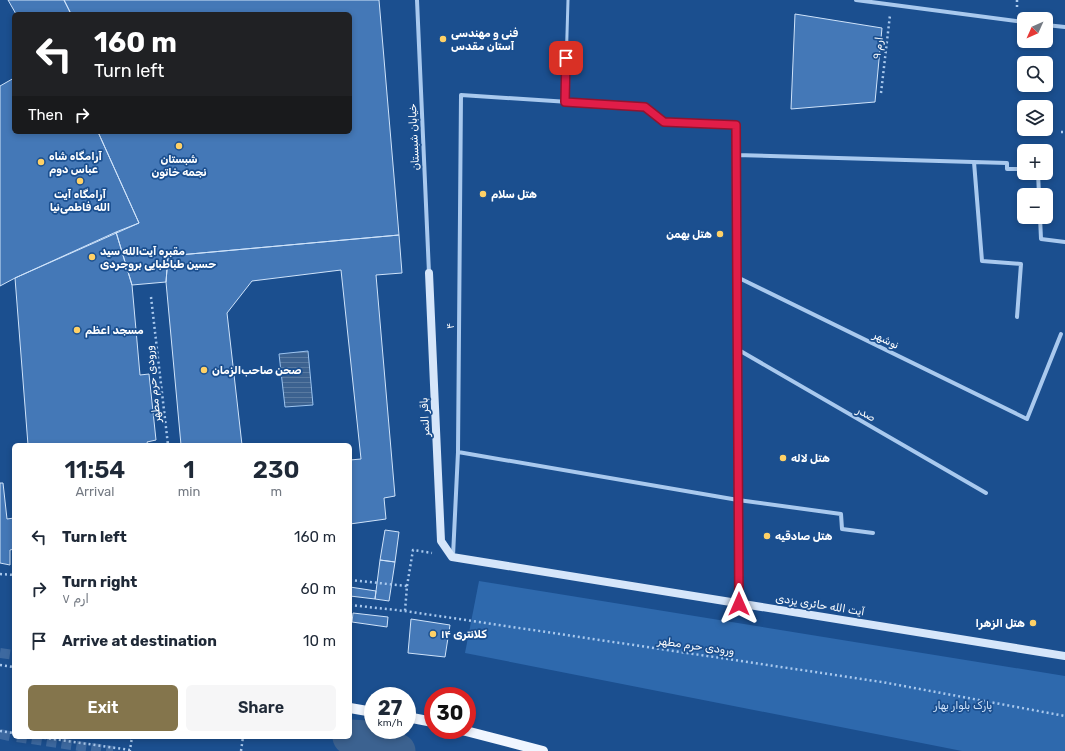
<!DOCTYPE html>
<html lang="en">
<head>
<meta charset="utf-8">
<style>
	:root { --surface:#fff; --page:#f6f6f7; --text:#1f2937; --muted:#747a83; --accent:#84754c }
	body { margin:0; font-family:Rubik,Vazirmatn,sans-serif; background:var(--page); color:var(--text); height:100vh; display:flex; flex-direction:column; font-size:15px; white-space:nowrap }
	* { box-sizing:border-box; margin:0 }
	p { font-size:13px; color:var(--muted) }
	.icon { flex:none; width:22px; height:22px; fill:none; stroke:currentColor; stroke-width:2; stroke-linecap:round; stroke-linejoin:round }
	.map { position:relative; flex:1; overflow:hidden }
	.sheet { position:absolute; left:12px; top:443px; width:340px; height:296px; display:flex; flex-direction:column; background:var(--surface); border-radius:6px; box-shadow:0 2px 6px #0003 }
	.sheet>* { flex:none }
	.guide { position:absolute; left:12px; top:12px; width:340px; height:122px; border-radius:6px; box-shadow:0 2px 6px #0003; background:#202124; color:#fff; overflow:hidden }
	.needle { width:26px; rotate:225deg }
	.buttons { position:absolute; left:1017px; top:12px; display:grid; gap:8px }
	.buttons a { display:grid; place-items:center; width:36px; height:36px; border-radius:6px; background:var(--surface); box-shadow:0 2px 6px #0003; font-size:20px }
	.speed { position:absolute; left:364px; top:687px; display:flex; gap:8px; font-size:20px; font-weight:700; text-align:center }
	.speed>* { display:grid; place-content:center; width:52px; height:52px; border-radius:50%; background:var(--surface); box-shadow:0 2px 6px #0003; line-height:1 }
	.speed small { font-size:10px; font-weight:400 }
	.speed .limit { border:6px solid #d22; background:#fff; color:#111 }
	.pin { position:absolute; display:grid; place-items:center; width:34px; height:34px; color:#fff; margin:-17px; border-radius:8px; box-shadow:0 2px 6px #0006 }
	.me { position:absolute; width:44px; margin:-22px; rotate:0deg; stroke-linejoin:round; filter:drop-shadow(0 0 3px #0008) }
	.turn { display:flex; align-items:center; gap:14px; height:84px; padding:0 16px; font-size:18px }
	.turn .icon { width:52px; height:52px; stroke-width:2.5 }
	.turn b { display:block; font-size:28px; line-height:34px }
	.then { display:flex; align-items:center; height:38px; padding:0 16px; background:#0003; gap:8px; font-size:15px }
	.eta { display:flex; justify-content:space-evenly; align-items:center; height:68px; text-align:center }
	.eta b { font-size:24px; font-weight:600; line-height:28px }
	.cta { display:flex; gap:8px; margin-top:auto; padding:8px 16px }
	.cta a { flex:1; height:46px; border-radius:6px; background:var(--accent); color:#fff; font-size:16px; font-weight:600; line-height:46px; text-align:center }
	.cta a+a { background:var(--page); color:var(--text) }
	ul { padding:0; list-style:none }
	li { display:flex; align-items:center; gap:12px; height:52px; padding:0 16px }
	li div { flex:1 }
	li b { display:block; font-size:15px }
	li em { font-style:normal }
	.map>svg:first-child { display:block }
	.green { fill:#2e69ad }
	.water { fill:url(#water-rules); stroke:#9cc4f0 }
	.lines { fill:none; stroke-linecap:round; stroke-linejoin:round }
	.river { stroke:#3c6290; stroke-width:35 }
	.building { fill:#4478b7; stroke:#cfe3fa }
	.primary-tunnel { stroke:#3d69a0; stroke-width:10; stroke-dasharray:10 5; stroke-linecap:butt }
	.path { stroke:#a9c9ee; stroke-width:2.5; stroke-dasharray:2 3; stroke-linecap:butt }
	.lane { stroke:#a9c9ee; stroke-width:3 }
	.street { stroke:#a9c9ee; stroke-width:4 }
	.secondary { stroke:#d6e6fa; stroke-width:8 }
	.primary { stroke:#f0f6ff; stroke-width:10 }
	.route-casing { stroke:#92132f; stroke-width:10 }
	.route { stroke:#e11d48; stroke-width:7 }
	.poi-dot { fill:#ffd166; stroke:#1b4f8f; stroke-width:1.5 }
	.labels { text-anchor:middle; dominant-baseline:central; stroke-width:3.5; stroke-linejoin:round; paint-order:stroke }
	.poi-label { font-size:11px; font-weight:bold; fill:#fff; stroke:#1b4f8f; text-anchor:start }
	.street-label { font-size:11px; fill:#fff; stroke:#1b4f8f }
	.park-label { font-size:11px; fill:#cfe3fa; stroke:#1b4f8f }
</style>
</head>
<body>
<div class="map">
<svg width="1065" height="751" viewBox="0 0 1065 751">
	<defs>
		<pattern id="water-rules" width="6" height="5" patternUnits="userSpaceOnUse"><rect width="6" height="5" fill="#3c6290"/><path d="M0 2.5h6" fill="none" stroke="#597aa1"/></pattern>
	</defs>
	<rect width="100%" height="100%" fill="#1b4f8f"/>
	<path class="green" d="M479 581 1065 676V751H962L465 653Z"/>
	<path class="water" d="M308 351 313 405 285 407 279 354Z"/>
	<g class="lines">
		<path class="river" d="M350 737 368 738 398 751"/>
	</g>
	<path class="building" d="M8 0H64L71 14H16Z
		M64 0H379L399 235 168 256 166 282 132 285 116 232 139 223 98 132H350V14H71Z
		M795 14 882 28 875 102 791 109Z
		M14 78V132H98L139 223 15 278 0 286V86Z
		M116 232 132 285 140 375 149 374 156 440 147 442 148 445H28L15 278Z
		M399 235 402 273 376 275 395 496 384 498 386 519 350 524V460L361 459 341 270 252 281 227 313 242 445H181L166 282 168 256Z
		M0 483H3L7 519 14 518V549L10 550V565L0 563Z
		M385 530 399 532 395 562 380 560Z
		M380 560 395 562 389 601 375 599Z
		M350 587 376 591 375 599 350 596Z
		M353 613 388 617 387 627 352 622Z
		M411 619 450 625 445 657 408 653Z"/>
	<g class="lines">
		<path class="primary-tunnel" d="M0 653 14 655
			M0 734 14 737
			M17 737 113 751"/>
		<path class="path" d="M1017 0V9
			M881 93 890 15
			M1061 132H1065
			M151 297 168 445
			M0 574 14 575
			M350 580 407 586 405 611
			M407 586 413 550 432 553
			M350 605 405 611 882 682 1065 716
			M0 665 14 667
			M0 731 14 733
			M39 737 130 750 132 737
			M241 751 243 737"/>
		<path class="lane" d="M565 102 568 0"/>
		<path class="street" d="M417 0 429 273
			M856 0 1024 22
			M1046 25 1065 27
			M736 155 1007 163V169H1024
			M974 162 982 261 1021 264 1017 317
			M1038 173 1039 195
			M1040 217 1041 239 1065 242
			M737 277 1027 419 1061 334
			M737 349 986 493
			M458 452 738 500 841 514 842 529 873 533
			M453 556 458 452 461 95 645 107 665 122 736 125 739 603"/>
		<path class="secondary" d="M429 273 441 541 452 557 1065 656"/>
		<path class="primary" d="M350 708 373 712
			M407 717 433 722
			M462 730 543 751"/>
	</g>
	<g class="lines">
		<defs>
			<path id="route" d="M566 58 565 102 645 107 664 122 736 125 739 604"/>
		</defs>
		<use href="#route" class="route-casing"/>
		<use href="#route" class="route"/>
	</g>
	<g class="poi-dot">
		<circle cx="443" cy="39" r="4"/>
		<circle cx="179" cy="146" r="4"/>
		<circle cx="41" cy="162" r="4"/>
		<circle cx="80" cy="181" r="4"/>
		<circle cx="483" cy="194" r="4"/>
		<circle cx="720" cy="234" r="4"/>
		<circle cx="92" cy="257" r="4"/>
		<circle cx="77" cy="330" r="4"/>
		<circle cx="204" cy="370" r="4"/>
		<circle cx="783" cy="458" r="4"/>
		<circle cx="767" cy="536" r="4"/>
		<circle cx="1033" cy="623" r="4"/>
		<circle cx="433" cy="634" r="4"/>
	</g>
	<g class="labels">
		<g class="poi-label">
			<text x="451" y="33">فنی و مهندسی<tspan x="451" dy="13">آستان مقدس</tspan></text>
			<text x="49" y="156">آرامگاه شاه<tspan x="49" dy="13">عباس دوم</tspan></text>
			<text x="179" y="159" text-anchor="middle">شبستان<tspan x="179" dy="13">نجمه خاتون</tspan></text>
			<text x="80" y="194" text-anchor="middle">آرامگاه آیت<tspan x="80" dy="13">الله فاطمی‌نیا</tspan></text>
			<text x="491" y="194">هتل سلام</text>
			<text x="712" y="234" text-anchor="end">هتل بهمن</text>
			<text x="100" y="251">مقبره آیت‌الله سید<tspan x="100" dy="13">حسین طباطبایی بروجردی</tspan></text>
			<text x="85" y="330">مسجد اعظم</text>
			<text x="212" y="370">صحن صاحب‌الزمان</text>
			<text x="791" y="458">هتل لاله</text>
			<text x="775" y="536">هتل صادقیه</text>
			<text x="1025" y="623" text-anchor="end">هتل الزهرا</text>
			<text x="441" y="634">کلانتری ۱۴</text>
		</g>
		<g class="street-label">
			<text transform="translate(878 48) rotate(-83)">ارم ۹</text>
			<text transform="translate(414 137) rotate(-93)">خیابان شبستان</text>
			<text transform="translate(450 326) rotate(-90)">۴</text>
			<text transform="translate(886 340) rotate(26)">نوشهر</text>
			<text transform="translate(153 384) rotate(-96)">ورودی حرم مطهر</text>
			<text transform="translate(866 414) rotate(30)">صدر</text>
			<text transform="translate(425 417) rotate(-93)">باقر النمر</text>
			<text transform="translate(820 605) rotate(9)">آیت الله‌ حائری‌ یزدی</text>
			<text transform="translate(696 646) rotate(8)">ورودی حرم مطهر</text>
		</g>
		<g class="park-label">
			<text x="963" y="705">پارک بلوار بهار</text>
		</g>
	</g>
</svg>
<div class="buttons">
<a><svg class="needle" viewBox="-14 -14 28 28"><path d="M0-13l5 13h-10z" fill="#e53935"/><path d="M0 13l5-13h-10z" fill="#747a83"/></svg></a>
<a><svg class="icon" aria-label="search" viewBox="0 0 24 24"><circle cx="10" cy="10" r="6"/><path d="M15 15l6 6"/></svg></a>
<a><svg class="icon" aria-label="layers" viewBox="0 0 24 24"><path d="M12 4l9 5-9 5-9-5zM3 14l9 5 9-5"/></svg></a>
<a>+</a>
<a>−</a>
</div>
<div class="speed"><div>27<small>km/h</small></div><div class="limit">30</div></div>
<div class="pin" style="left:566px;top:58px;background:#d93025"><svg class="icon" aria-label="arrive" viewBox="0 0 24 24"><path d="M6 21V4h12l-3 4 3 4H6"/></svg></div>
<svg class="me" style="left:739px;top:604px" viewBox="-20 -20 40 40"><path d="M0-17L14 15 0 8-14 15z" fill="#e11d48" stroke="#fff" stroke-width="4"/></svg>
<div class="guide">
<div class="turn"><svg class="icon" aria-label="left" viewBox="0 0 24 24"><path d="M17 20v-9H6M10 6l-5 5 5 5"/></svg><div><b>160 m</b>Turn left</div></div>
<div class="then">Then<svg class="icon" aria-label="right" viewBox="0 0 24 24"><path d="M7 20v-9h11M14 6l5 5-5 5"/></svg></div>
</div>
<section class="sheet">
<div class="eta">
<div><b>11:54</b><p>Arrival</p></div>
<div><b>1</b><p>min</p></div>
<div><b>230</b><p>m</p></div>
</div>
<ul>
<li><svg class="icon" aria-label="left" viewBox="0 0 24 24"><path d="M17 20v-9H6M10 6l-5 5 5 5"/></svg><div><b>Turn left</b></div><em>160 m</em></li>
<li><svg class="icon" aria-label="right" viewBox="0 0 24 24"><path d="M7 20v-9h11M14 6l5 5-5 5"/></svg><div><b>Turn right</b><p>ارم ۷</p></div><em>60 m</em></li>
<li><svg class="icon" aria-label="arrive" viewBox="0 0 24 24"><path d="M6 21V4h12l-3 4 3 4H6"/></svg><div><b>Arrive at destination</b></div><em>10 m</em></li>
</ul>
<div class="cta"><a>Exit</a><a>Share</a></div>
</section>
</div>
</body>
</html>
